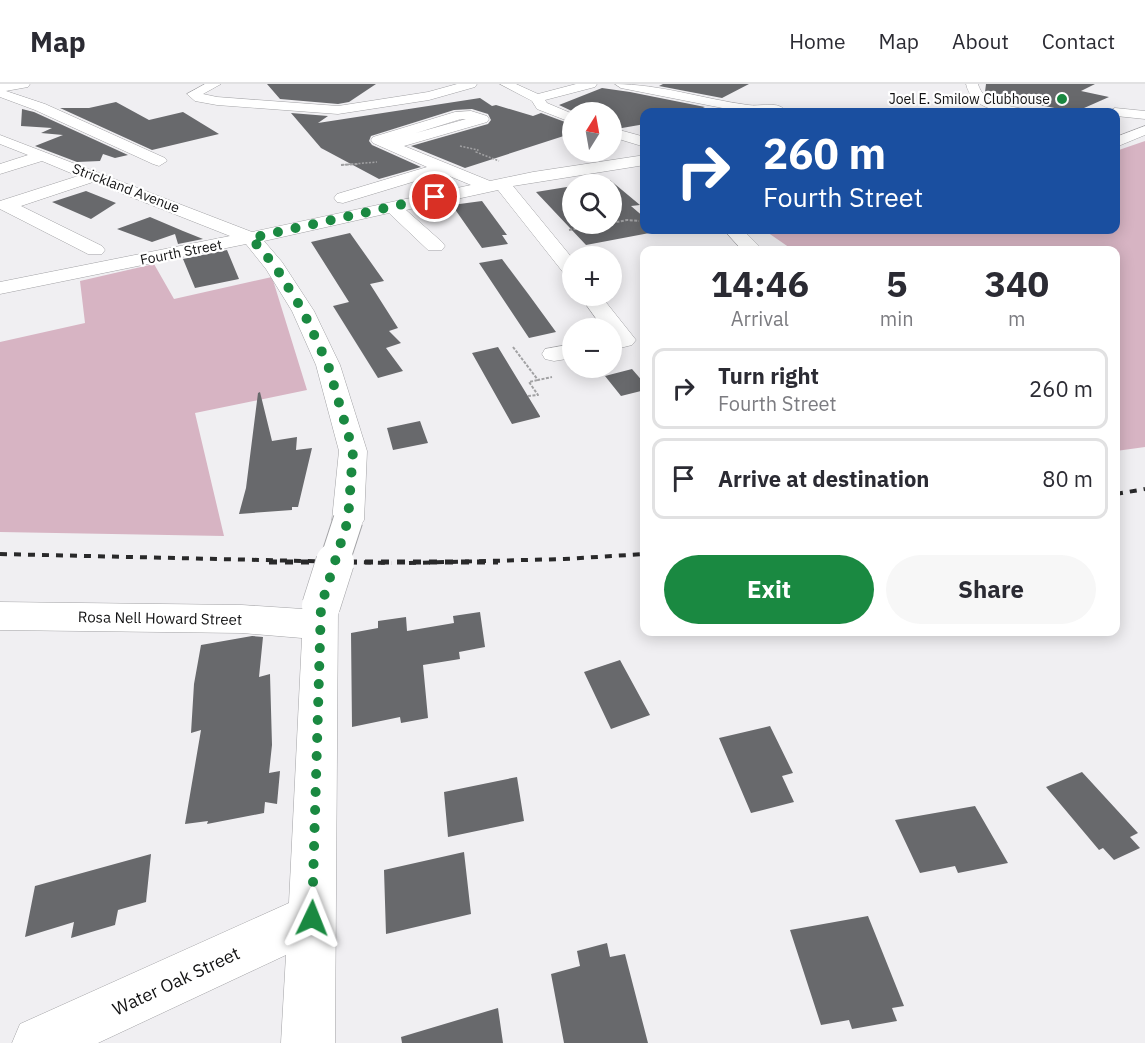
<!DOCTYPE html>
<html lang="en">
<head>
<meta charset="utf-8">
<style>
	:root { --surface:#fff; --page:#f7f7f7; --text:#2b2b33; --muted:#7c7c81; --line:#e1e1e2; --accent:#1a8941 }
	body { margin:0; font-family:"IBM Plex Sans",sans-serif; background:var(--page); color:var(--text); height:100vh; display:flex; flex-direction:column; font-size:22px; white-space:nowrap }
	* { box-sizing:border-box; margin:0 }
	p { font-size:20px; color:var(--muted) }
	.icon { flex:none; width:33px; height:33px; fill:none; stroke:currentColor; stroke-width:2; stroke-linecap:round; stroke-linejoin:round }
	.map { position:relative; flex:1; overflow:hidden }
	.drawer { position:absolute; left:640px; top:162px; width:480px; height:390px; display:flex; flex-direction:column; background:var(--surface); border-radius:12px; box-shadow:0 3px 15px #0003 }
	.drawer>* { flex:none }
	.hud { position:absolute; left:640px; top:24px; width:480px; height:126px; border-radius:12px; box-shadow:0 3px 15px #0003; background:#1a4fa0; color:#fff; overflow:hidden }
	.needle { width:39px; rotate:11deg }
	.buttons { position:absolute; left:562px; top:18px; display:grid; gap:12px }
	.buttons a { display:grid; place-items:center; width:60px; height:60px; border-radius:50%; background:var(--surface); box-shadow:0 3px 15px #0003; font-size:30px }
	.pin { position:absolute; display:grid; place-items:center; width:51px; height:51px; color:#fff; margin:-26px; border:3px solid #fff; border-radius:50%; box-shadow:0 2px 6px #0007 }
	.me { position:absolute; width:66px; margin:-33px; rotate:2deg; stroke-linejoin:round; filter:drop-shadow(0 0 4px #0008) }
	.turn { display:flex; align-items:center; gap:21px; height:126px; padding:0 24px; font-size:27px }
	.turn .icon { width:78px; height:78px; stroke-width:2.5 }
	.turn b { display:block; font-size:42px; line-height:51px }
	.eta { display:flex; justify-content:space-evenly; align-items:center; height:102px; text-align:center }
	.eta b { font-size:36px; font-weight:800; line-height:42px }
	.action { display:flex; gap:12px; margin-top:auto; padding:12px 24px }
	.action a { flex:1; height:69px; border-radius:36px; background:var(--accent); color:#fff; font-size:24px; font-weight:800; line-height:69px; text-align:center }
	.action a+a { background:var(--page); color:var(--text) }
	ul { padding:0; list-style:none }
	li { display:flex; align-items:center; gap:18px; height:81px; margin:0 12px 9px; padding:0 12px; border:3px solid var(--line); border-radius:12px }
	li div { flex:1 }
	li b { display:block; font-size:22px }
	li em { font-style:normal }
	header { display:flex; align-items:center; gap:36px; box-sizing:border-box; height:84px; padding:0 30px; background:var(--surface); border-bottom:2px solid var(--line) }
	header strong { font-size:28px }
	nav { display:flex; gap:33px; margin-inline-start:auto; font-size:21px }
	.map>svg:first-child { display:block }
	.green { fill:#d7b4c3 }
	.building { fill:#68696c }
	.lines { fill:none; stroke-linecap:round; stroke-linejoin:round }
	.minor-casing { stroke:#a2a2a5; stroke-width:1 }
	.major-casing { stroke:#a2a2a5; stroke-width:1 }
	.path-far1 { stroke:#a1a1a3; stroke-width:1.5; stroke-dasharray:2 1.5; stroke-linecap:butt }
	.path { stroke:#a1a1a3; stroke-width:2; stroke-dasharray:3 1.5; stroke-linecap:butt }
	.minor { fill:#fff; fill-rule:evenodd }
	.major { fill:#fff; fill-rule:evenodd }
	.rail-far1 { stroke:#29292a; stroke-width:4; stroke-dasharray:7 7; stroke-linecap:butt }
	.rail { stroke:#29292a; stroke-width:5; stroke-dasharray:8 8; stroke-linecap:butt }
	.minor-bridge-far1-casing { stroke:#a2a2a5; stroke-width:31; stroke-linecap:butt }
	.minor-bridge-casing { stroke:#a2a2a5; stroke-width:39; stroke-linecap:butt }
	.minor-bridge-far1 { stroke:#fff; stroke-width:29 }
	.minor-bridge { stroke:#fff; stroke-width:38 }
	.route { stroke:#1a8941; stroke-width:10; stroke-dasharray:0 18 }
	.poi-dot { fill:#1a8941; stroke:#fff; stroke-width:2 }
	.labels { text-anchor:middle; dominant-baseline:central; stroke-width:4.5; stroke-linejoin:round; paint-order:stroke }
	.far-poi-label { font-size:14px; fill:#121213; stroke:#fff; text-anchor:end }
	.far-street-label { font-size:14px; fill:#121213; stroke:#fff }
	.street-label { font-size:15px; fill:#121213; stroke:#fff }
	.near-street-label { font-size:18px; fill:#121213; stroke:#fff }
</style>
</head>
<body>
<header>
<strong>Map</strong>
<nav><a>Home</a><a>Map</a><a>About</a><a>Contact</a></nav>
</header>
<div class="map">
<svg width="1145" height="959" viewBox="0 0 1145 959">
	<rect width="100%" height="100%" fill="#f0eff2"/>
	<path class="green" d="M1145 57V363L1116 367V166H793L764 146H1116V67Z
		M154 180 174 215 272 193 307 306 195 329 224 452 0 448V258L85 239 80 197Z"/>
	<path class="building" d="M267 0H376L349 18 338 20 280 15Z
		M663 0H749L722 14 659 2Z
		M986 0H1095L1081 7 1109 13 1075 28 987 11 985 8Z
		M602 4 630 8 705 23 694 28H645V40L622 44 612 42V28H574L559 21Z
		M480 14 492 22 496 21 533 32 541 29 573 41V49L465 84 411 62 488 40 491 36 488 30 472 25 454 26 371 52 369 57 372 61 421 83 379 95 321 64 291 29 328 32 318 39Z
		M116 18 149 36 183 28 219 50 152 66 60 24H89Z
		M22 25 34 28 128 71 115 74 103 70 100 77 77 78 35 62 63 51 41 49 52 44 21 42Z
		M610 96 640 121 631 122 645 134V146L660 147 586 161 536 108 573 102V140H612V100H582Z
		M86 107 116 119 91 135 52 118Z
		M482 117 507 151H502L508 160 482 164 452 121Z
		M150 133 183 147 203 155 178 160 175 150 152 158 117 145Z
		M350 149 384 197 370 200 398 244 389 247 401 259 386 264 403 287 378 294 333 222 349 218 311 158Z
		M227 166 239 195 195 204 183 175Z
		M502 175 529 211 556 248 529 254 479 179Z
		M498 263 540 332V333L512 340 472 269Z
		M632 285 645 300V306L621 312 605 292Z
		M260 308 272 357 297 353 296 366 312 364 298 423H292V426L239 430 246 404 258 309Z
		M420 337 428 359 393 366 387 344Z
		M480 528 485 563 459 568 460 575 423 581 428 634 401 639 400 633 352 643 351 549 378 544V537L406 533 407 547 454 539 453 532Z
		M252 552 263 553 259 593 270 590 272 661 269 689 280 687 277 720 265 718 264 729 207 740 208 737 185 740 201 646 191 649 194 600 201 561Z
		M620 576 650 631 611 645 584 588Z
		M770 642 793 689 782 692 794 718 751 729 719 654Z
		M1082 688 1138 749 1130 753 1140 764 1114 776 1103 764 1099 766 1046 703Z
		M517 693 524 737 448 753 444 708Z
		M975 722 1008 779 958 789 955 782 920 789 895 736Z
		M464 768 471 830 386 850 384 786Z
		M151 770 146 818 118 826 115 841 71 854 74 838 25 853 35 802Z
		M868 832 904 922 892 924 897 937 852 945 849 936 821 941 790 846Z
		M607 859 610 873 625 870 648 959H564L551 890 580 882 577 867Z
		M498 924 503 959H402L401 953Z"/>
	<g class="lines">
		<defs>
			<path id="minor" d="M205 0H221L203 10 217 13 338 22 428 8 457 0H477L475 3 429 16 338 30 217 21 195 17 187 10Z
				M500 0H516L538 10 576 0H597L595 3 545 16 547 19 573 30V39L537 25 532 17Z
				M615 0C660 0 703 15 748 21 759 23 776 17 784 25L779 28H743L621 4Z
				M966 0H978C983 19 1006 21 1023 25L1025 28C1003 30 972 26 966 0Z
				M0 5 45 20 165 74 167 77 159 82 153 80 35 26 0 13Z
				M1115 24 1145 27V35L1116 32V28H1108Z
				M471 27 487 32 489 35 487 38 404 62 490 97 533 88 645 71V81L513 102 573 175V194L566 192 498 106 406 126 442 158 445 162 442 166H428L389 129 264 157 282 178 314 227 340 281 367 367 364 436 359 444 348 447 337 444 332 436 339 367 316 281 292 227 266 185 246 160 0 210V198L230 152 93 98 21 122 102 162 105 166 102 170H88L0 125V117L78 92 42 77 0 90V80L28 71 0 60V51L252 148 471 101 442 89 343 119 337 118 334 114 337 110 427 83 373 59 371 56 373 53 455 28ZM461 35H466L416 49Z
				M1145 42V51L1116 63V53Z
				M612 44 645 53V63L612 53Z
				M724 146H743L763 166H742Z
				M580 212H601L636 256 632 261 612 266V244H603Z
				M573 260V274L554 277 545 275 542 270 545 265Z
				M321 508 333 512 338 522 335 959H281L286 871 98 959H12L20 940 289 819 302 554 242 549 0 546V518L242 521 303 525 309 512Z"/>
			<path id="major" d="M0 0H30L28 3 0 8Z"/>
		</defs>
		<use href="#minor" class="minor-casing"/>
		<use href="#major" class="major-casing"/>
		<path class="path-far1" d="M460 62 478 66 476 68 499 77
			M341 81 377 78"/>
		<path class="path" d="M341 81 358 80
			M612 139 627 136 639 137
			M569 146 607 140
			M612 187 618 193
			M513 263 538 296 552 293
			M583 286 596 284
			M528 312 538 311 529 298 538 296"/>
		<use href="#minor" class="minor"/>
		<use href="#major" class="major"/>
		<path class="rail-far1" d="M1116 410 1145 405
			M0 470 392 479
			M409 479 564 475 645 470"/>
		<path class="rail" d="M269 478H498"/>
		<defs>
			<path id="minor-bridge-far1" d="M334 479 348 436"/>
			<path id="minor-bridge" d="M321 522 335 478"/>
		</defs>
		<use href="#minor-bridge-far1" class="minor-bridge-far1-casing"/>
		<use href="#minor-bridge" class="minor-bridge-casing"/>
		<use href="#minor-bridge-far1" class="minor-bridge-far1"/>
		<use href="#minor-bridge" class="minor-bridge"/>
	</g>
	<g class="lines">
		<path class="route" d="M312 834 321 522 348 436 353 367 328 281 303 227 275 182 251 154 435 113"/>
	</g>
	<circle class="poi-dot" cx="1062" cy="15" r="6"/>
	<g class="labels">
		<g class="far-poi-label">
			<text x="1050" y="15">Joel E. Smilow Clubhouse</text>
		</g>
		<g class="far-street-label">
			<text transform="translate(126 104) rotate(21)">Strickland Avenue</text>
			<text transform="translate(181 168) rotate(-11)">Fourth Street</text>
		</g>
		<g class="street-label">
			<text transform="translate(160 534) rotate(1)">Rosa Nell Howard Street</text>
		</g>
		<g class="near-street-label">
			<text transform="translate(176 897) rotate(-25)">Water Oak Street</text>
		</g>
	</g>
</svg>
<div class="buttons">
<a><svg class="needle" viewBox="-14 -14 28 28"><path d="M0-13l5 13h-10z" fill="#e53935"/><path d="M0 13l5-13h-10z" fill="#7c7c81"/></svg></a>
<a><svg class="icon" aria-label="search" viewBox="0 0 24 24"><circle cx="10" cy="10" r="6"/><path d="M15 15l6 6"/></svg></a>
<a>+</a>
<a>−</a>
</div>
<div class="pin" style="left:435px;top:113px;background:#d93025"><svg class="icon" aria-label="arrive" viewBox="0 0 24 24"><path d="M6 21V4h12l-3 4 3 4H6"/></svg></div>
<svg class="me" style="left:312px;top:834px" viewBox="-20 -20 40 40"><path d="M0-17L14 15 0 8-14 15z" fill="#1a8941" stroke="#fff" stroke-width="4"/></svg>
<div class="hud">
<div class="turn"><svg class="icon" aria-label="right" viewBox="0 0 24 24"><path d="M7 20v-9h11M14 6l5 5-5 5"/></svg><div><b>260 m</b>Fourth Street</div></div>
</div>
<section class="drawer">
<div class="eta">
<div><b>14:46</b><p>Arrival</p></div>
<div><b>5</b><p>min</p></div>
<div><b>340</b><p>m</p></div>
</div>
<ul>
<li><svg class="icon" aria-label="right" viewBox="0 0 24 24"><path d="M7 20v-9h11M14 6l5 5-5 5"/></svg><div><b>Turn right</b><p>Fourth Street</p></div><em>260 m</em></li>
<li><svg class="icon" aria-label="arrive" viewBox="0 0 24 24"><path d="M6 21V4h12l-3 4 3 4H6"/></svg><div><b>Arrive at destination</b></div><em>80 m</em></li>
</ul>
<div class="action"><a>Exit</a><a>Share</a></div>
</section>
</div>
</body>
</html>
